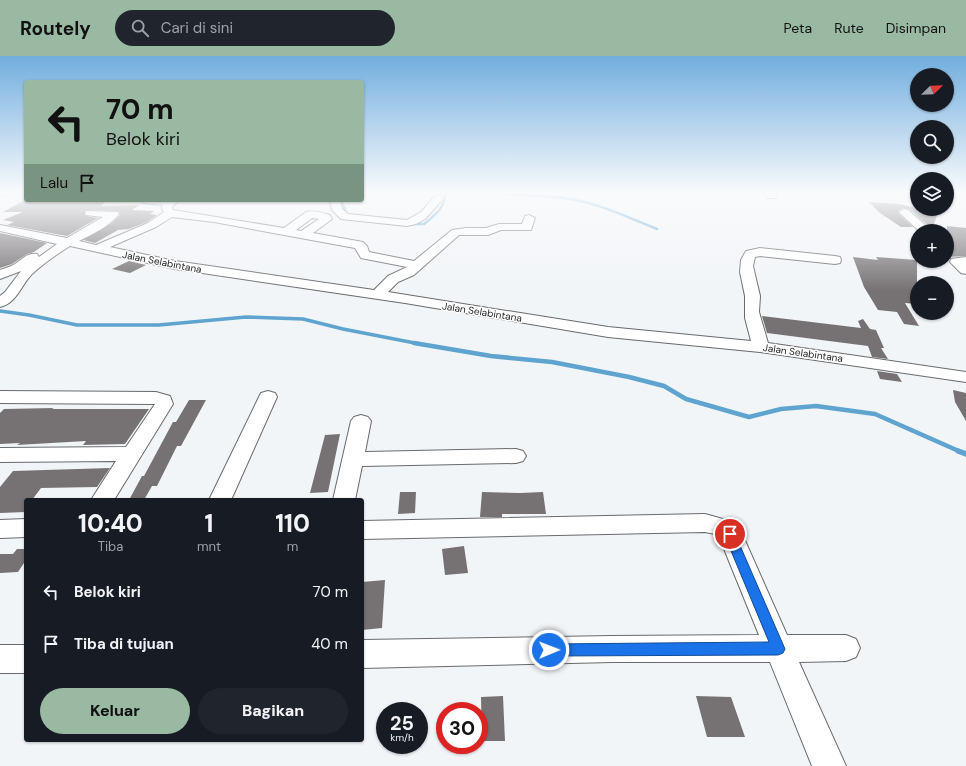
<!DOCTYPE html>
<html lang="id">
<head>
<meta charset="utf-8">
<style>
	:root { --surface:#171b24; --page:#20242c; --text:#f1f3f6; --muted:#9ea1a6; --accent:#99b9a3 }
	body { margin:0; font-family:"DM Sans",sans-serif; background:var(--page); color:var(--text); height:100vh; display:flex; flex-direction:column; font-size:15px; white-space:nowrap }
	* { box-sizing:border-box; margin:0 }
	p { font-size:13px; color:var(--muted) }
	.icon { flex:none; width:22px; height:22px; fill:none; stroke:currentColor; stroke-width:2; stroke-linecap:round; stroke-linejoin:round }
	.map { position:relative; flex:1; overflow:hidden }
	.sheet { position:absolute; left:24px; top:442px; width:340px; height:244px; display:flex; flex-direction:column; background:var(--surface); border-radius:4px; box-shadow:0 1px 3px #0004 }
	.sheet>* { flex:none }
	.hud { position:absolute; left:24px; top:24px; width:340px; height:122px; border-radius:4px; box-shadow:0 1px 3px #0004; background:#99b9a3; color:#111; overflow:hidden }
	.needle { width:26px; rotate:67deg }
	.buttons { position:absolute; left:910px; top:12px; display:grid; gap:8px }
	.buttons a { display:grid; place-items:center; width:44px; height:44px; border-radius:50%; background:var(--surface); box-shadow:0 1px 3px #0004; font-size:20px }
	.speed { position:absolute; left:376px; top:646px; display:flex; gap:8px; font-size:20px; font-weight:700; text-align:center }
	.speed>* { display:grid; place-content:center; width:52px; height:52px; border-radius:50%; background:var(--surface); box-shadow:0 1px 3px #0004; line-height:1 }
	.speed small { font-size:10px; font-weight:400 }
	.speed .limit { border:6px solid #d22; background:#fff; color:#111 }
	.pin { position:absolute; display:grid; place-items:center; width:34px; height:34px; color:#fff; margin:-17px; border:2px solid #fff; border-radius:50%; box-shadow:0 1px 4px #0007 }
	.me { position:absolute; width:44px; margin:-22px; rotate:89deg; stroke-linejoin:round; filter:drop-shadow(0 0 3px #0008) }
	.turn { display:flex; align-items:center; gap:14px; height:84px; padding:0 16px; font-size:18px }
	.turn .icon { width:52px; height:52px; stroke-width:2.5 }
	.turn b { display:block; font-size:28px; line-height:34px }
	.then { display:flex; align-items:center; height:38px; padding:0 16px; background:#0003; gap:8px; font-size:15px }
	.eta { display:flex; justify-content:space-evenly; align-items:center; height:68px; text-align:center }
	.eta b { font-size:24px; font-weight:800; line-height:28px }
	.action { display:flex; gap:8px; margin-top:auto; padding:8px 16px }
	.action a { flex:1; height:46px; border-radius:24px; background:var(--accent); color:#111; font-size:16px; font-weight:800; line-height:46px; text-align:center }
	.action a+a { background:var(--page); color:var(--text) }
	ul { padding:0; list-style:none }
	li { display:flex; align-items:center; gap:12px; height:52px; padding:0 16px }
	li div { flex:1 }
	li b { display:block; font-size:15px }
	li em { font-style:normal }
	header { display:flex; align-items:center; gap:24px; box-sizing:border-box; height:56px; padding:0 20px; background:var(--accent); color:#111 }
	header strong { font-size:19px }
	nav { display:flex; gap:22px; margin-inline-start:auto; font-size:14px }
	.search { width:280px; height:36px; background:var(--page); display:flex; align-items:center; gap:10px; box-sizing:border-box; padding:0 14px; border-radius:22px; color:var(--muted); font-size:15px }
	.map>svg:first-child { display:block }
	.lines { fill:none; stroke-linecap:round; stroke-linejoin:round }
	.stream-far3 { stroke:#5ea4cf; stroke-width:2.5 }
	.stream-far2 { stroke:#5ea4cf; stroke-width:3.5 }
	.stream-far1 { stroke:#5ea4cf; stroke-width:4.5 }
	.stream { stroke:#5ea4cf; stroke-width:5.5 }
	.building { fill:#767274 }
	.minor-casing { stroke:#686a6d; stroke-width:2 }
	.minor { fill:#fff; fill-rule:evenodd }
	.route { fill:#1a73e8; stroke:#114b97 }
	.labels { text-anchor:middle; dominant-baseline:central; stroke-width:3; stroke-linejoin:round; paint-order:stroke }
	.far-street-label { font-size:10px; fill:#252627; stroke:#fff }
</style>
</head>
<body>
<header>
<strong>Routely</strong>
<div class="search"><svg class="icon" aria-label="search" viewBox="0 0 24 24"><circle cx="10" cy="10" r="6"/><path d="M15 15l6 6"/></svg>Cari di sini</div>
<nav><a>Peta</a><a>Rute</a><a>Disimpan</a></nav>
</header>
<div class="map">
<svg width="966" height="710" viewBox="0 0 966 710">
	<rect width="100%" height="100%" fill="#f2f5f8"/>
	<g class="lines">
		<path class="stream-far3" d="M488 136C513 140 539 139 564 142 596 146 627 161 657 173
			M341 144 348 161
			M412 168H424C435 159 446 151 445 136H457"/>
		<path class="stream-far2" d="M0 255 29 259 77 269H159L246 261 303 263 343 273 420 288"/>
		<path class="stream-far1" d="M414 287 491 300 552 306 629 321 664 330 686 343 749 361 781 353 816 350 875 358 961 396"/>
		<path class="stream" d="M958 395 966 398"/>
	</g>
	<path class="building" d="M25 144H107L101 150 139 149 132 154 154 155 150 158 157 159 147 166 129 173 118 174 95 187 83 184 112 167 120 159 119 155 86 154 84 156 86 160 98 162 67 180 7 169 14 166 3 164 23 156H3Z
		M869 146 899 148 917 152V153L938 156 933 171H930L909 153 903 152 898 155V157L913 171H901L880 157Z
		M947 170 966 172V200L947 201Z
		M0 177 47 187 34 196 27 198 12 208 0 212Z
		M853 201 878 204 876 201 917 204V248L905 247 919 270 904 268 897 256 878 254 864 231Z
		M129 205 146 209 130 217 112 213Z
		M762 260 861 272 858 265 863 263 870 273 876 274 884 292H881L888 303 872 301 868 290 767 277Z
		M877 315 897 318 902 326 880 323Z
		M953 334 966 337V365L955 346Z
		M189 344H206L181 390H177L157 430H152L144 444H129L142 420H144L173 366H176Z
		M54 352 52 353H149L125 388 83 389 86 385 17 389 20 387 0 388V357L4 353Z
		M340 378 328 436 310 437 325 379Z
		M110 412 97 431 41 432 32 444H26V456L0 457V431L13 415Z
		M400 436H416L415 457 398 458Z
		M482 436 520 437 543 436 546 458H502V461H480Z
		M464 490 468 517 445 519 442 493Z
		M17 493H26V504L18 516 0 517V498H13Z
		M385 524 382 572 362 574V526Z
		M503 640 505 685H482L481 641Z
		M696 640 731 641 745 681H707Z"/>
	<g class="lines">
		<defs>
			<path id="minor" d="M0 136H9L0 141Z
				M762 136H773L777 140 776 142H768Z
				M439 139 444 142 425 163 416 168 407 170 341 163 332 154 330 144H340L342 153 348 158 407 164 421 156 435 140Z
				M139 144H179L172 151 173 154 284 172 306 156C313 154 323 157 330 159L332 163 313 177 363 186 367 190 369 196 414 205 452 174 466 172H486L499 168H522L525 160 529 159 535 162 531 174H501L488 179H459L414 219 398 226 388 236 608 271 751 285 745 262V240L740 216 741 204 746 195 760 192 835 200 840 201 841 204 840 207 835 208 760 200 755 201 753 210 760 240 759 256 768 287 966 316V326L760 296 608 281 405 247 175 213 70 190C57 198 43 208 32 218 21 229 17 247 0 251V240L5 236 21 215 0 223V214C5 212 10 211 15 208 23 203 28 196 37 198L39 201 57 188 0 175V169L67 182 103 161 86 159 85 157 86 155 118 156 119 158C110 170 93 178 79 185L96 189 148 167 164 156 162 153V149L144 147ZM172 161 214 166 355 192 361 202 407 211 388 220 374 234 175 205 110 191 156 171ZM312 162 319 163 301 175 296 174Z
				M904 153 908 154 932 175H919L899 156Z
				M966 201V218L961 217 950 206 951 203Z
				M0 335 156 336 170 340 173 348 114 444H91L116 405 0 406V392L126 391 155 348 0 347Z
				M268 335 275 337 277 341 231 444H209L259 341 261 337Z
				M361 359 368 361 371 365 365 396 516 393 523 395 526 400 523 405 516 407 362 410 355 444H333L351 365 354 361Z
				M705 458 730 465 739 471 787 579H846L856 583 860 592 856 601 846 605 799 606 846 710H812L770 606H612L362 612V584L612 580 759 579 720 483 715 478 705 476 362 483V465Z
				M26 463V481L0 482V464Z
				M0 589H26V617H0Z"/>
		</defs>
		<use href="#minor" class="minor-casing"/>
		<use href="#minor" class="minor"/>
	</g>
	<linearGradient id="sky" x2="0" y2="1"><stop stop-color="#71aede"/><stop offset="0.58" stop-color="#f9fafc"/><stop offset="1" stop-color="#f9fafc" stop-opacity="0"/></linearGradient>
	<rect width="966" height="235" fill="url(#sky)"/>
	<path class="route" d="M730 474 734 475 735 478 785 593 783 597 778 599 549 600 544 599 542 594 544 589 549 588 769 586 724 478 726 475Z"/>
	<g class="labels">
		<g class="far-street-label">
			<text transform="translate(162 206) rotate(11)">Jalan Selabintana</text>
			<text transform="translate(482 256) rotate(9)">Jalan Selabintana</text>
			<text transform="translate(803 297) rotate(8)">Jalan Selabintana</text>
		</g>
	</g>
</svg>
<div class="buttons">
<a><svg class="needle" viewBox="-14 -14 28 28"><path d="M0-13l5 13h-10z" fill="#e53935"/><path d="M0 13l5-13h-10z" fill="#9ea1a6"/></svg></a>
<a><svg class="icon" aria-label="search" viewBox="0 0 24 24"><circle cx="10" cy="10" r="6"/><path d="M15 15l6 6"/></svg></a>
<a><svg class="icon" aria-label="layers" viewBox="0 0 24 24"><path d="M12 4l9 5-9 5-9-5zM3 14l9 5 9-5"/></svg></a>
<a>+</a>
<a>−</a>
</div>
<div class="speed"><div>25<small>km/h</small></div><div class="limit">30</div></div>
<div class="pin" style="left:730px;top:478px;background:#d93025"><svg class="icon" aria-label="arrive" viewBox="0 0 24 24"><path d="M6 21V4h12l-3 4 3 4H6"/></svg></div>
<svg class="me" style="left:549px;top:594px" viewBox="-20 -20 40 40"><circle r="17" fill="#1a73e8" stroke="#fff" stroke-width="3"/><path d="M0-11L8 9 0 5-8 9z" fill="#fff"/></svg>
<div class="hud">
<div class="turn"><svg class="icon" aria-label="left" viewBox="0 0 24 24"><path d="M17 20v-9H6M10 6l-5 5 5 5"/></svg><div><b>70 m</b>Belok kiri</div></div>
<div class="then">Lalu<svg class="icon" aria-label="arrive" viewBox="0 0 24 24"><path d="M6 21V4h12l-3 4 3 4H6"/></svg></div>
</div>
<section class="sheet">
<div class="eta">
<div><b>10:40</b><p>Tiba</p></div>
<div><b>1</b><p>mnt</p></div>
<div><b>110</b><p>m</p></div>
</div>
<ul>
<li><svg class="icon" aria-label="left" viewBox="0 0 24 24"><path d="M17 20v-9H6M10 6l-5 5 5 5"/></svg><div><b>Belok kiri</b></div><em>70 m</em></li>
<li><svg class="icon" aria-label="arrive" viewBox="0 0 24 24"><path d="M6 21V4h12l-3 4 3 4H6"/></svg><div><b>Tiba di tujuan</b></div><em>40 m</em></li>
</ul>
<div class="action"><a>Keluar</a><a>Bagikan</a></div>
</section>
</div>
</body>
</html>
